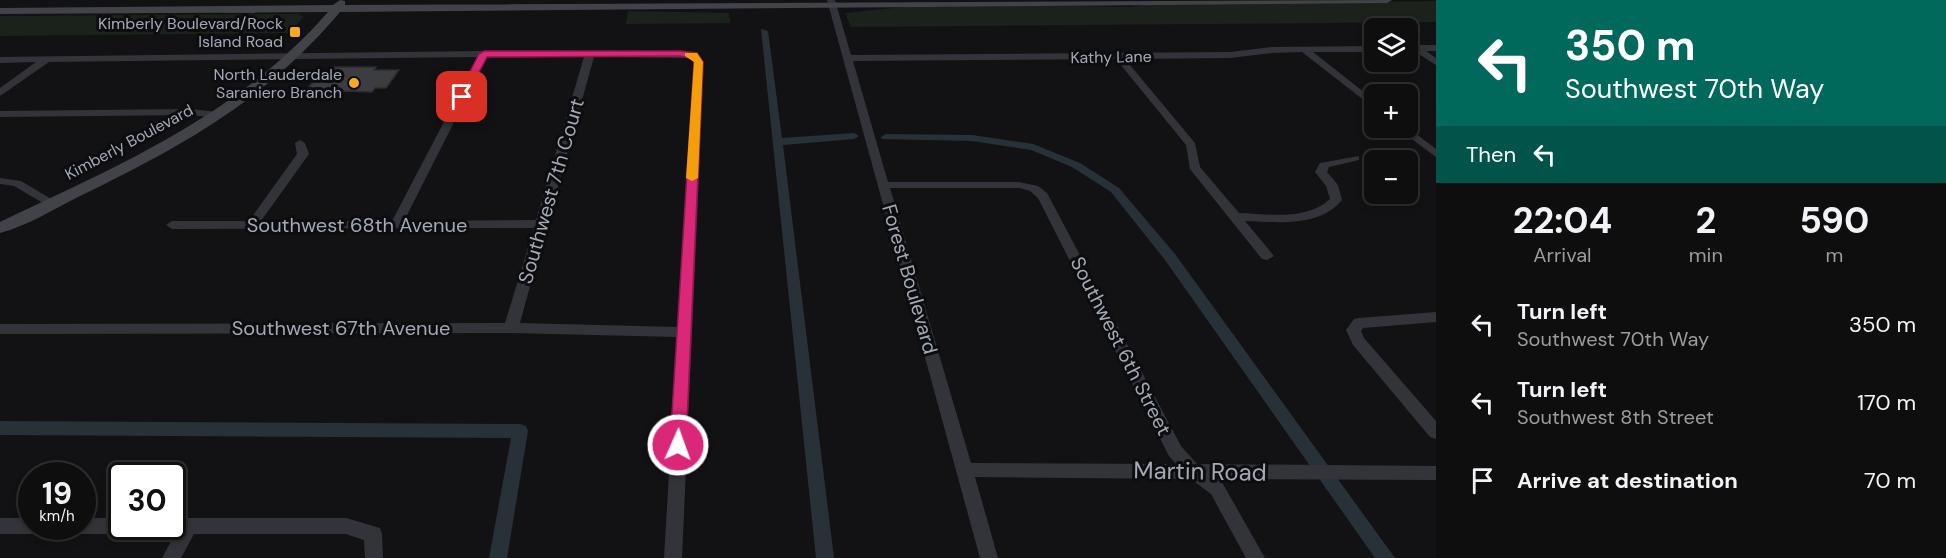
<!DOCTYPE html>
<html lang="en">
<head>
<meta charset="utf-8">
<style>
	:root { --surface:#0e0e0f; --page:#171718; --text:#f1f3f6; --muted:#9b9c9e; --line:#2e2e2f }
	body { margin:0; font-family:"DM Sans",sans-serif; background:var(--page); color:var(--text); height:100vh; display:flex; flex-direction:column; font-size:22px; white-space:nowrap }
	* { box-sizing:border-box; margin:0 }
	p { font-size:20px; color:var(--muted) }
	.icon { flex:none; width:33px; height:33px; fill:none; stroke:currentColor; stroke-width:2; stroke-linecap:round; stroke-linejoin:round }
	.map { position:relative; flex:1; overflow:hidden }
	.side { display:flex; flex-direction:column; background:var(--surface); width:510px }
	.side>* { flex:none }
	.guide { background:#00695c; color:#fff; overflow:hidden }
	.buttons { position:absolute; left:1364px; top:18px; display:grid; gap:12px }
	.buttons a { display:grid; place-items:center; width:54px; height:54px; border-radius:9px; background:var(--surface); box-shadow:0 3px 9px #0003,0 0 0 2px var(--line); font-size:30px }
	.speed { position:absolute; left:18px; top:462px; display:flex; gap:12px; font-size:30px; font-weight:700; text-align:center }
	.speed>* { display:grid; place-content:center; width:78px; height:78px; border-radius:50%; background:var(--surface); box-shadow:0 3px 9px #0003,0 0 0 2px var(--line); line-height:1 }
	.speed small { font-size:15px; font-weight:400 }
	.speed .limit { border:3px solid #111; border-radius:9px; background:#fff; color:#111 }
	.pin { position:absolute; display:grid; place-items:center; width:51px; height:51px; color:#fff; margin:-26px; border-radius:12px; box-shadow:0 3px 9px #0006 }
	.me { position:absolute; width:66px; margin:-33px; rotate:2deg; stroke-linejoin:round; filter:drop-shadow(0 0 4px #0008) }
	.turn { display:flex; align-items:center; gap:21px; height:126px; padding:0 30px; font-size:27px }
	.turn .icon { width:78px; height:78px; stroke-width:2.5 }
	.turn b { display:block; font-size:42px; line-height:51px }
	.then { display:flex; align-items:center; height:57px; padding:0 30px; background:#0003; gap:12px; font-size:22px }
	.eta { display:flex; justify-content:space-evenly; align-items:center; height:102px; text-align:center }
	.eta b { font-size:36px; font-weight:700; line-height:42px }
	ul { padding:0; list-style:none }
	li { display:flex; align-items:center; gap:18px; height:78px; padding:0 30px }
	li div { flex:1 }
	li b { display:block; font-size:22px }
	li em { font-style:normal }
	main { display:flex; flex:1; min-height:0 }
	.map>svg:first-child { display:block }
	.green { fill:#1a221b }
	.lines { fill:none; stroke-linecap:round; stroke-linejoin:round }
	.canal { fill:#283138; fill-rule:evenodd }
	.building { fill:#3c3d41; stroke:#2c2c30; stroke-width:1.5 }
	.street { fill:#333439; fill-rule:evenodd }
	.secondary { fill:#414349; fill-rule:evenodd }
	.route { fill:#db2777; stroke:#8e194d; stroke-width:1.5 }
	.slow { fill:#f59e0b }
	.poi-dot { fill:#faa923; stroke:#0d0d0f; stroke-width:2 }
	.labels { text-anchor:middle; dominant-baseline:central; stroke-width:6; stroke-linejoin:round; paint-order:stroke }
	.far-poi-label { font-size:16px; fill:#a3a9b5; stroke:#0d0d0f; text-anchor:end }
	.far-street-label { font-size:16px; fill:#a3a9b5; stroke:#0d0d0f }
	.street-label { font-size:20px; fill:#a3a9b5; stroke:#0d0d0f }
	.near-street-label { font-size:24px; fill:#a3a9b5; stroke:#0d0d0f }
</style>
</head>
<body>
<main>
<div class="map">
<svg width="1436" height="558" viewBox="0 0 1436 558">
	<rect width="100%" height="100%" fill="#121214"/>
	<path class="green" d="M1436 1V22L851 27 845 13 903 7 1073 6 1129 7 1143 5Z
		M628 11 729 13 730 23 626 24Z
		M298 14 304 17 288 33 0 36V16Z"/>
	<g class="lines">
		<path class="canal" d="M761 29 768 31 782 138 854 133 859 136 854 139 783 145 834 558H816Z
			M886 134 972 135 1033 144 1080 163 1119 188 1175 254 1395 558H1375L1165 260 1111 192 1072 167 1031 150 972 141 882 139 881 137Z
			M0 421 520 424 526 426 528 431 507 558H489L511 438 0 435Z"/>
	</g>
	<path class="building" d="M333 67H376L374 70H399L386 88H375L372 92 343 91 340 95 304 93 319 75H327Z"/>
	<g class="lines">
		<path class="street" d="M827 0H835L851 55 1230 52 1272 47 1374 46V52H1313L1374 100V108L1302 52 1272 53 1230 58 1125 59 1195 143 1200 167 1239 213C1269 214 1306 221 1330 199L1326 186 1315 172 1320 163 1359 156V160L1329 167 1327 172 1338 185 1342 200C1319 228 1277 222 1245 221L1274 256 1267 260 1262 259 1190 169 1186 145 1116 59 853 61 888 182H1019L1038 186 1047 193 1181 446 1197 464 1436 466V480L1217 479 1223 484 1265 558H1246L1211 494 1191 479 975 477 998 558H980ZM890 188H1019L1030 191 1038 198 1169 456 1176 464 971 463Z
			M1407 45H1436V51H1426L1436 58V65L1414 51H1407Z
			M484 51 694 52 697 53 704 62 682 558H664L677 337 511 333 0 334V324L505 323 534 228 172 229 166 225 172 221H249L297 154 295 143 300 140 305 143 309 154 261 221H392L478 57 49 62 0 96V88L36 62 0 63V57ZM487 57H584L536 220 404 221ZM594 57 691 58 694 62 678 327 520 323 546 227 549 224 548 222Z
			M190 109 218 112 223 115 218 118 190 115 0 117V111Z
			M1407 127 1436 149V157L1397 128Z
			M0 178 21 181 58 203 56 206H48L14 186 0 184Z
			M1436 312V322L1363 328 1361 331 1364 338 1436 421V439L1430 437 1353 345 1346 330 1354 319 1359 318Z
			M0 518H32V526H41L38 532 32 534H0Z
			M82 518H122V526H172V518H346L380 528 382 534 383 558H365L364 540 346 534H194L181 558H162L175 534H69L63 532 60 526H82Z"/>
		<path class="secondary" d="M340 0 345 1V5L1392 0 1387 3 340 12C264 102 182 146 78 197 54 209 27 226 0 233V222C122 164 238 115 328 12L0 14V8L333 5Z"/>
	</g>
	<path class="route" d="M680 51 697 53 703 62 686 445 684 450H672L670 445 694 62 691 58 680 56 487 57 465 99 457 97 479 54 484 51Z"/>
	<path class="slow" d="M685 53H697L703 62 698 178 692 181 686 178 694 62 685 56Z"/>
	<g class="poi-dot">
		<rect x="289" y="26" width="12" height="12" rx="3"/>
		<circle cx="354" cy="83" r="6"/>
	</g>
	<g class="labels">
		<g class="far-poi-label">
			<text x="283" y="23">Kimberly Boulevard/Rock<tspan x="283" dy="18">Island Road</tspan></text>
			<text x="342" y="74">North Lauderdale<tspan x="342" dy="18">Saraniero Branch</tspan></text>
		</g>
		<g class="far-street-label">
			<text transform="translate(1111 57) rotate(-1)">Kathy Lane</text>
			<text transform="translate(129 142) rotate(-28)">Kimberly Boulevard</text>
		</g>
		<g class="street-label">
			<text transform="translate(551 191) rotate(-74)">Southwest 7th Court</text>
			<text x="357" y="225">Southwest 68th Avenue</text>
			<text transform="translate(910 279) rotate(74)">Forest Boulevard</text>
			<text x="341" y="328">Southwest 67th Avenue</text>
			<text transform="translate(1121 346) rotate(63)">Southwest 6th Street</text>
		</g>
		<g class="near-street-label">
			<text transform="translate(1200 471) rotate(1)">Martin Road</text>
		</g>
	</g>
</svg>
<div class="buttons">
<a><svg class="icon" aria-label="layers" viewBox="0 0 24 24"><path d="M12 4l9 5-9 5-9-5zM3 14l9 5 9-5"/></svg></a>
<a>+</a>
<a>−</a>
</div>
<div class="speed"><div>19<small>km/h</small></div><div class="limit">30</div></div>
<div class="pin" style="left:462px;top:97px;background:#d93025"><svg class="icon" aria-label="arrive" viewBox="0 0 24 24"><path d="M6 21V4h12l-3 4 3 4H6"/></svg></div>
<svg class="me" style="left:678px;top:445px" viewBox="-20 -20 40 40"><circle r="17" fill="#db2777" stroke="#fff" stroke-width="3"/><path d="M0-11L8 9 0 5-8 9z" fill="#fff"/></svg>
</div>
<section class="side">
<div class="guide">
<div class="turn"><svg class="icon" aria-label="left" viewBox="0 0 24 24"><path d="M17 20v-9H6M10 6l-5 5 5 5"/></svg><div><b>350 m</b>Southwest 70th Way</div></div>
<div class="then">Then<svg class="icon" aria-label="left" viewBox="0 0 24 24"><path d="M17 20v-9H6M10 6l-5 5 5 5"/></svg></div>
</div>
<div class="eta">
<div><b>22:04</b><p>Arrival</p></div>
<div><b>2</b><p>min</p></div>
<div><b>590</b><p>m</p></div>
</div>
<ul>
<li><svg class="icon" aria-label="left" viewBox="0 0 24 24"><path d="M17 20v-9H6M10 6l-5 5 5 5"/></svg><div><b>Turn left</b><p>Southwest 70th Way</p></div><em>350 m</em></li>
<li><svg class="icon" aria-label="left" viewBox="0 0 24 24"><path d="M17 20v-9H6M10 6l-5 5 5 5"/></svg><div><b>Turn left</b><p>Southwest 8th Street</p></div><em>170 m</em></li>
<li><svg class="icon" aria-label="arrive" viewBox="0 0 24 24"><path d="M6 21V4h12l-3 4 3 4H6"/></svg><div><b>Arrive at destination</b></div><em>70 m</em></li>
</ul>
</section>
</main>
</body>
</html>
